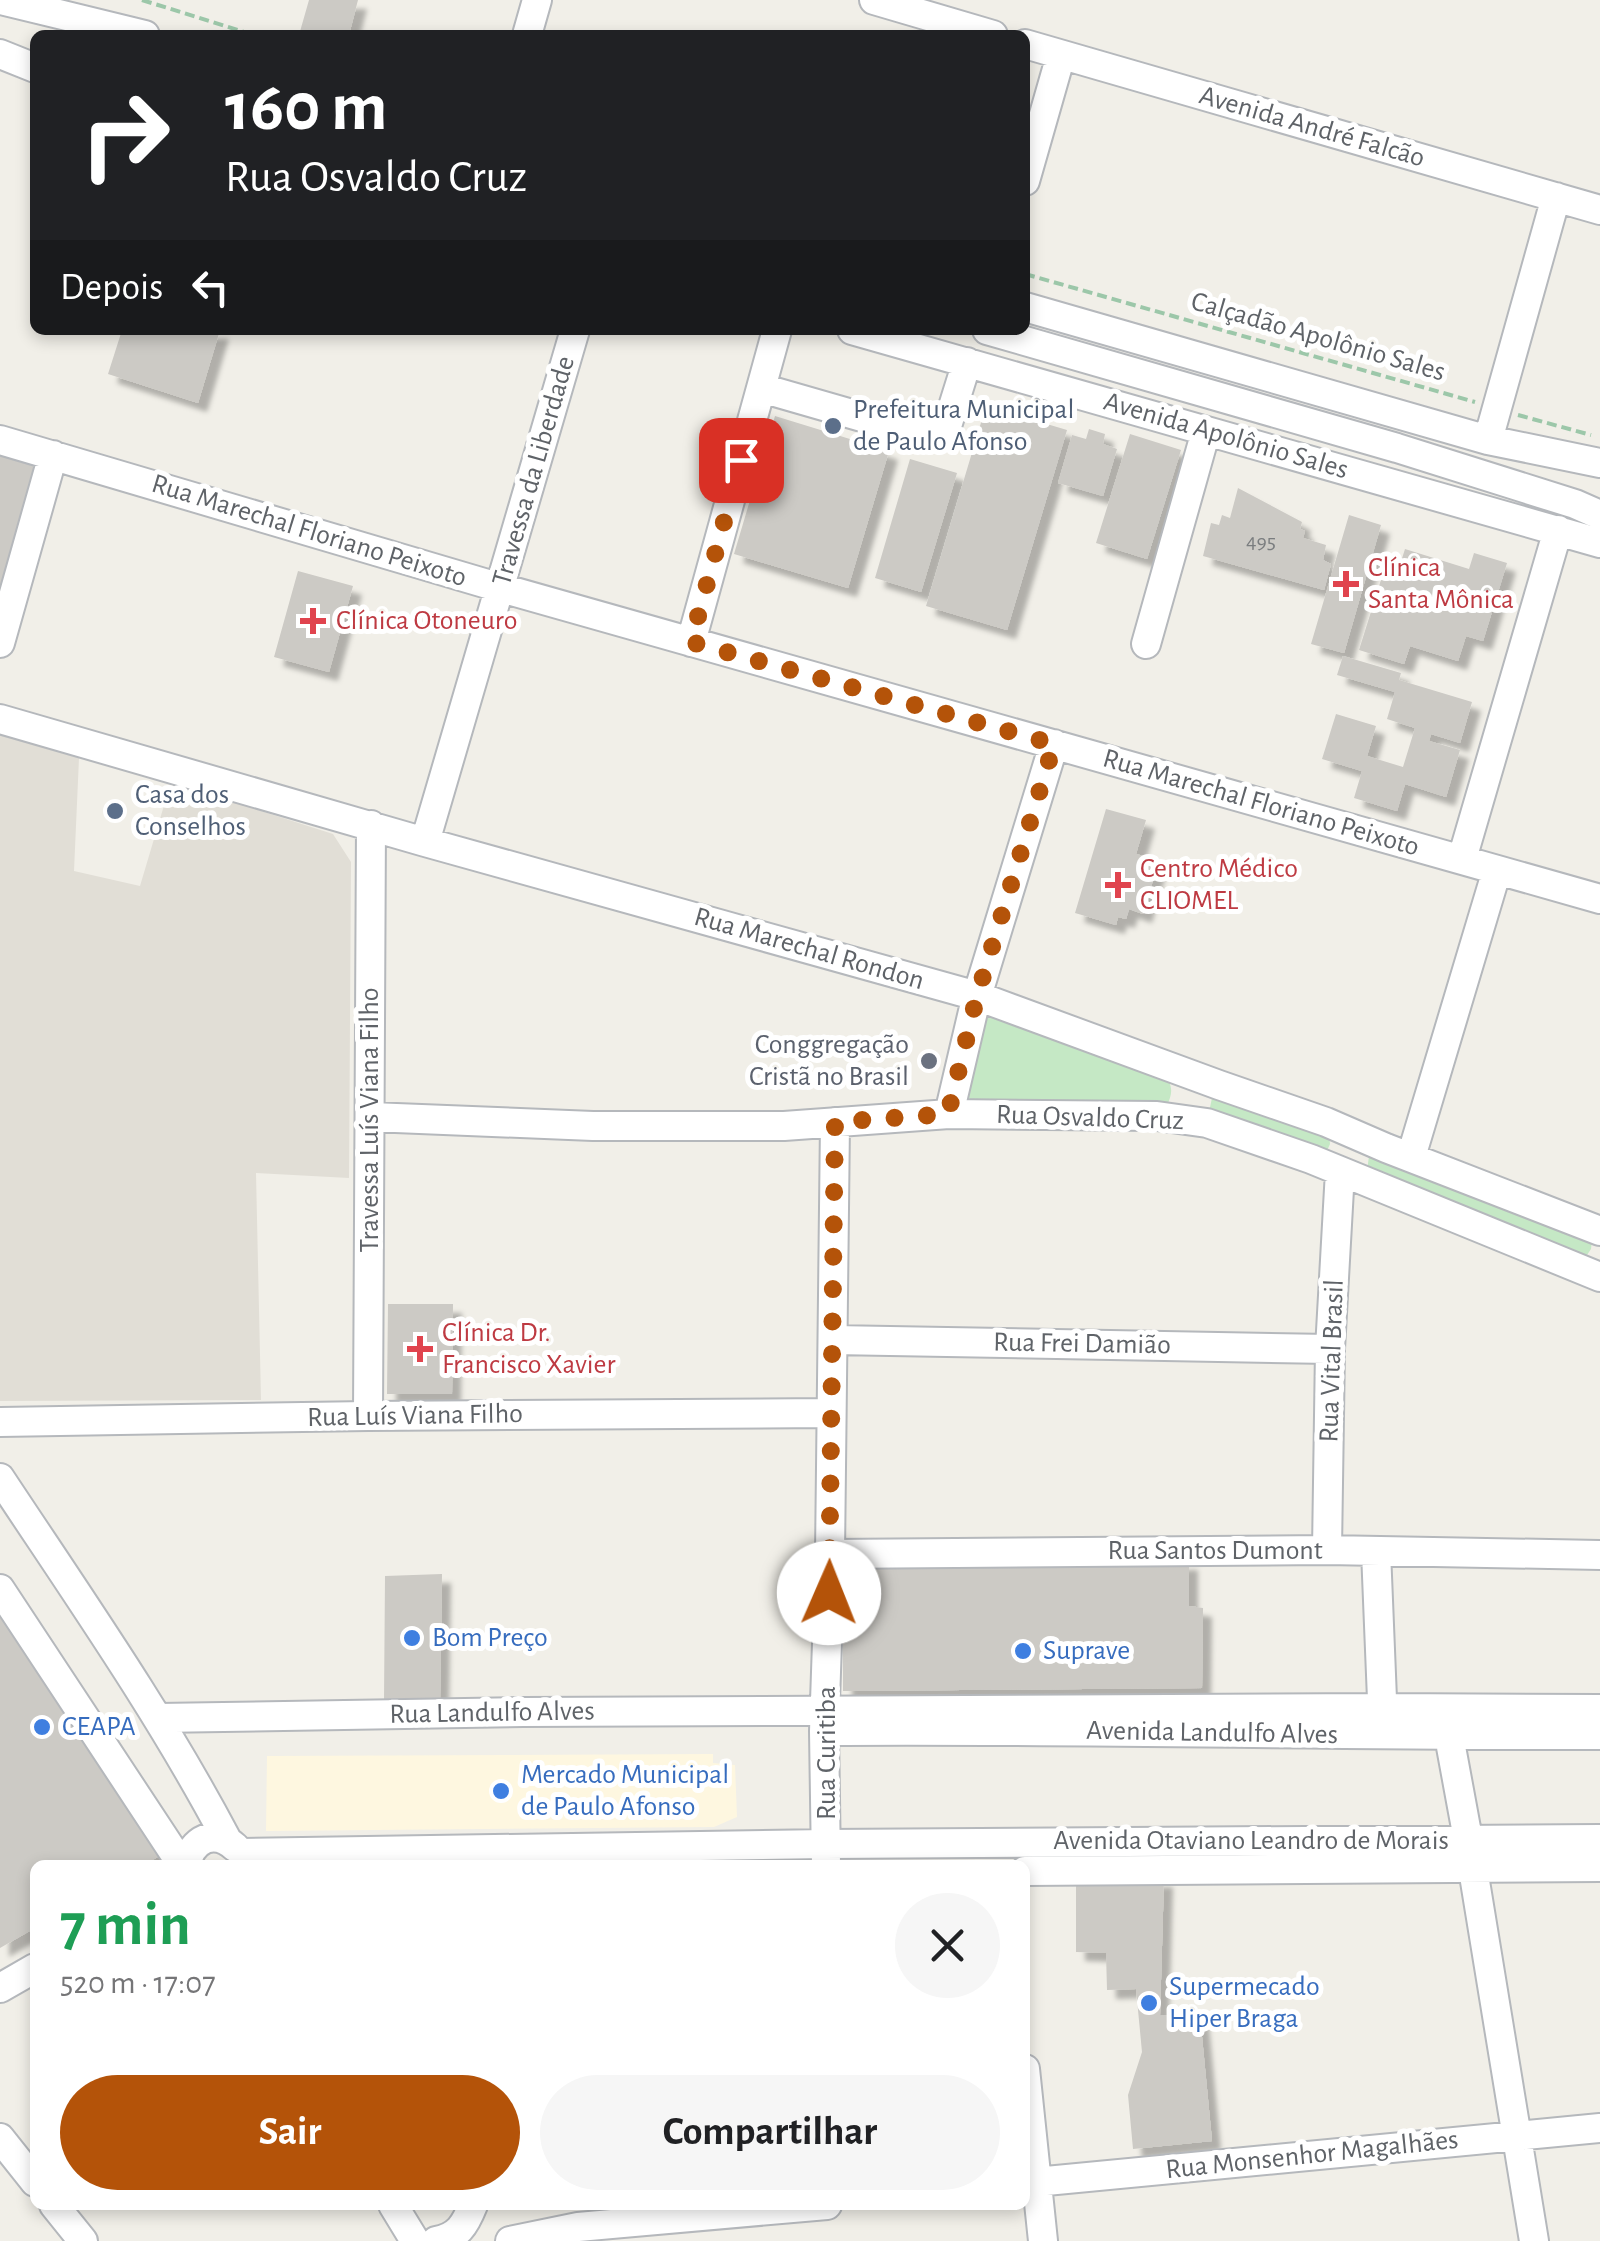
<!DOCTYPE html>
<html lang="pt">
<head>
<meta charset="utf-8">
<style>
	:root { --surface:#fff; --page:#f6f6f6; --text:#202124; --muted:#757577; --accent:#b45309 }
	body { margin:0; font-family:"Alegreya Sans",sans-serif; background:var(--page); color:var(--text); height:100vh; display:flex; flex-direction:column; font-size:38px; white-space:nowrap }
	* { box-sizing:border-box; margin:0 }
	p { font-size:32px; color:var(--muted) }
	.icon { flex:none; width:55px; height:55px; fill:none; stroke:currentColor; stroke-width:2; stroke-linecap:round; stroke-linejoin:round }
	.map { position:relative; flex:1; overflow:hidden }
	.sheet { position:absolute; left:30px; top:1860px; width:1000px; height:350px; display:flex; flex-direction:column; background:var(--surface); border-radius:15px; box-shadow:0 5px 15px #0003 }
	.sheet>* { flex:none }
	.top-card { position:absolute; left:30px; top:30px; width:1000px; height:305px; border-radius:15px; box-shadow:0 5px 15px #0003; background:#202124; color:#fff; overflow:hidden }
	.pin { position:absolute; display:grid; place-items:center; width:85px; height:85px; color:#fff; margin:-42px; border-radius:20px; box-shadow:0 5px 15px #0006 }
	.me { position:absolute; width:110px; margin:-55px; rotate:1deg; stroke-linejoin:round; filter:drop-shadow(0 0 8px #0008) }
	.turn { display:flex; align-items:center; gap:35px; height:210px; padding:0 30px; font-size:45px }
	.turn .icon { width:130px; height:130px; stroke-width:2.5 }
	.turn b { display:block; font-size:70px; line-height:85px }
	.then { display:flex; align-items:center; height:95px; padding:0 30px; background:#0003; gap:20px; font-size:38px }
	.round { display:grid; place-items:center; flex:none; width:105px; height:105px; border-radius:52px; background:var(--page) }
	.overview { display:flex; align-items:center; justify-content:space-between; height:170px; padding:0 30px }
	h1 { font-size:60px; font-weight:700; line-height:75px; color:#1e9e55 }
	.action { display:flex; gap:20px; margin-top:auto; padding:20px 30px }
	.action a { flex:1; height:115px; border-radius:60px; background:var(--accent); color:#fff; font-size:40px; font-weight:700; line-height:115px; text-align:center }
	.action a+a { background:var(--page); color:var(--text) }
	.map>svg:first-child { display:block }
	.commercial { fill:#fef7e0 }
	.education { fill:#e1ded6 }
	.green { fill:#c5e8c5 }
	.building { fill:#cccac5; filter:url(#shadow) }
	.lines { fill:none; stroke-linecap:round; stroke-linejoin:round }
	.minor-casing { stroke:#b5b8bc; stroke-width:32 }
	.path { stroke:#9cc7a9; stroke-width:4; stroke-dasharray:10 5; stroke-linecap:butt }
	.minor { stroke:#fff; stroke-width:28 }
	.route { stroke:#b45309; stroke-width:18; stroke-dasharray:0 32.4 }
	.service-dot { fill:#5c6f8a; stroke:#fff; stroke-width:4 }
	.health-dot { fill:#e0444e; stroke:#fff; stroke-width:4 }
	.worship-dot { fill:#6b7280; stroke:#fff; stroke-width:4 }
	.shop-dot { fill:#3f7fe0; stroke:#fff; stroke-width:4 }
	.labels { text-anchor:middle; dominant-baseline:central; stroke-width:10; stroke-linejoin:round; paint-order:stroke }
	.number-label { font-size:22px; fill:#7a7d7f }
	.street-label { font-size:28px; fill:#5f6368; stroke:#fff }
	.service-label { font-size:28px; fill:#4e5e75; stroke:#fff; text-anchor:start }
	.health-label { font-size:28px; fill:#be3a42; stroke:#fff; text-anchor:start }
	.worship-label { font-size:28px; fill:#5b616d; stroke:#fff; text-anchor:end }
	.shop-label { font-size:28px; fill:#366cbe; stroke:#fff; text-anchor:start }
</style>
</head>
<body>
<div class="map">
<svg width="1600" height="2241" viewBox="0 0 1600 2241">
	<defs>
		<filter id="shadow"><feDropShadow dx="9" dy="9" stdDeviation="2.5" flood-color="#0004"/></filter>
	</defs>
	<rect width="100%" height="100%" fill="#f1efe8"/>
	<path class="commercial" d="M713 1754V1763L735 1765 737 1817 714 1827 266 1831 267 1756Z"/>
	<path class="education" d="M0 735 79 758 74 871 140 886 171 782 333 834 351 862 349 1178 256 1173 261 1400 0 1401Z"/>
	<path class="green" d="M984 1011 1164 1075C1173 1085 1173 1093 1167 1105L975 1104 964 1093Z
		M1216 1095 1329 1134 1330 1144 1326 1153 1209 1112 1212 1098Z
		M1373 1152 1592 1240 1591 1249 1585 1258 1367 1171 1369 1156Z"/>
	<path class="building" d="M309 0H358L349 35H299Z
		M122 330H220L198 403 108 374Z
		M986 406 1067 430 1007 630 926 606Z
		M775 416 889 451 848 588 734 554Z
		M1089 429 1105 434 1103 444 1117 449 1103 496 1058 483 1072 435 1086 439Z
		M1130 434 1181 450 1147 559 1096 543Z
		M0 455 37 464 1 587 0 586Z
		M910 459 957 473 921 592 875 578Z
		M1238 488 1302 522 1300 529 1305 531 1303 538 1326 545 1323 560 1331 564 1324 590 1203 556 1211 523 1219 525 1222 515 1230 518Z
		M1349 515 1381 525 1344 653 1311 644Z
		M1405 549 1469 569 1474 553 1507 563 1483 641 1466 636 1458 661 1410 646 1404 664 1359 650 1385 567 1398 571Z
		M298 571 353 586 329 672 274 657Z
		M1343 656 1401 673 1399 680 1472 702 1460 743 1431 734 1429 741 1460 750 1446 797 1405 784 1397 811 1354 798 1362 771 1322 759 1336 714 1376 726 1367 756 1403 767 1415 728 1387 719 1395 692 1337 675Z
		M1106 809 1146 820 1136 854 1159 860 1143 914 1129 909 1126 919 1118 917 1116 925 1075 913Z
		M388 1304H453L452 1394H387Z
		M1189 1561V1606L1203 1608 1202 1688 843 1691V1613L869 1614 872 1567Z
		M442 1574 440 1702 384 1701 385 1576Z
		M0 1603 166 1852 144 1865H35V1928L0 1948Z
		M1164 1878 1160 2015 1200 2016 1212 2141 1133 2149 1128 2095 1142 2052 1136 1989 1107 1990 1106 1953 1076 1952V1881Z"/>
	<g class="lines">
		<defs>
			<path id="minor" d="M1 0 145 35
				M874 0 993 35
				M527 35 537 0
				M1025 44 1600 210
				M0 54 35 68
				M1025 181 1061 55
				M1025 307 1488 440 1600 463
				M852 330 1600 543
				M987 330 1397 448 1575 504 1600 515
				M761 388 928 436 939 434 947 426 967 362
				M0 440 501 588 1600 899
				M1488 440 1556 197
				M691 642 777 330
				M0 643 53 455
				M1146 644 1206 431
				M0 719 425 842 977 996 1219 1085 1326 1122 1386 1148 1600 1231
				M425 842 575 330
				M1462 859 1558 530
				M949 1114 975 1003 1054 744
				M371 1117 593 1126H784L949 1114 1157 1116 1207 1123 1311 1159 1600 1277
				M1411 1157 1497 870
				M833 1340 1330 1349
				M368 1416 371 825
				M0 1422 368 1416 830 1413
				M0 1478C78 1596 160 1713 226 1838
				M1327 1550 1330 1349 1340 1171
				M1376 1551 1383 1724
				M830 1554 1327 1550 1600 1555
				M0 1589 182 1865
				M158 1718 523 1712 1382 1708 1600 1709
				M824 1731C1083 1729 1341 1736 1600 1735
				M1449 1736 1468 1839
				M242 1853 826 1844 1600 1839
				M186 1865C192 1839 214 1828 235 1847
				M826 1865 824 1731 830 1554 835 1122
				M1473 1869 1534 2241
				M1025 1871 1600 1867
				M0 1988 35 1968
				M1025 2069 1043 2241
				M0 2138 35 2182
				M1025 2183 1600 2128
				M54 2205 83 2241
				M393 2205 415 2241
				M436 2241C458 2237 465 2225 473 2205
				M510 2241 578 2227 827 2205"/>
		</defs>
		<use href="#minor" class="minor-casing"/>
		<path class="path" d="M142 0 254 35
			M1025 274 1475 402
			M1518 415 1591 435"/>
		<use href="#minor" class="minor"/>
	</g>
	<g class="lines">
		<path class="route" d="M741 460 691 642 1054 744 977 996 948 1114 835 1122 829 1593"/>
	</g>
	<g class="service-dot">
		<circle cx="833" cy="426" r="10"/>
		<circle cx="115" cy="811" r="10"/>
	</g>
	<g class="health-dot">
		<path d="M1341 569h10v10h10v10h-10v10h-10v-10h-10v-10h10z"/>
		<path d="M308 606h10v10h10v10h-10v10h-10v-10h-10v-10h10z"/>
		<path d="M1113 870h10v10h10v10h-10v10h-10v-10h-10v-10h10z"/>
		<path d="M415 1334h10v10h10v10h-10v10h-10v-10h-10v-10h10z"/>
	</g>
	<circle class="worship-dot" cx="929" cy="1061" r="10"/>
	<g class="shop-dot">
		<circle cx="412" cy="1638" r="10"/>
		<circle cx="1023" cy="1651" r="10"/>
		<circle cx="42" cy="1727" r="10"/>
		<circle cx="501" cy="1791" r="10"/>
		<circle cx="1149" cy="2003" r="10"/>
	</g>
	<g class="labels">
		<g class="number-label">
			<text x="1261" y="541">495</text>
		</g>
		<g class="street-label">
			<text transform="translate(1312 127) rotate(16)">Avenida André Falcão</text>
			<text transform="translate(1318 337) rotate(16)">Calçadão Apolônio Sales</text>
			<text transform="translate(1226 436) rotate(16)">Avenida Apolônio Sales</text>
			<text transform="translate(534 471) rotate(-74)">Travessa da Liberdade</text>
			<text transform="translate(309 531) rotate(17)">Rua Marechal Floriano Peixoto</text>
			<text transform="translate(1261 803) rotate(16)">Rua Marechal Floriano Peixoto</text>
			<text transform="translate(809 949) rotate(16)">Rua Marechal Rondon</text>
			<text transform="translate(1090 1118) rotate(2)">Rua Osvaldo Cruz</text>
			<text transform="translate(370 1120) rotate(-90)">Travessa Luís Viana Filho</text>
			<text transform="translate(1082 1344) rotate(1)">Rua Frei Damião</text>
			<text transform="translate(1332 1361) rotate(-88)">Rua Vital Brasil</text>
			<text transform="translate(415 1416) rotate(-1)">Rua Luís Viana Filho</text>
			<text x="1215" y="1551">Rua Santos Dumont</text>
			<text transform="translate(492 1713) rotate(-1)">Rua Landulfo Alves</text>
			<text transform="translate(1212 1733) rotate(1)">Avenida Landulfo Alves</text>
			<text transform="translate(827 1753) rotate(-90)">Rua Curitiba</text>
			<text x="1251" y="1841">Avenida Otaviano Leandro de Morais</text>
			<text transform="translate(1312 2155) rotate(-6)">Rua Monsenhor Magalhães</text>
		</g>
		<g class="service-label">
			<text x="853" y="410">Prefeitura Municipal<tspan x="853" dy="32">de Paulo Afonso</tspan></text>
			<text x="135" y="795">Casa dos<tspan x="135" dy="32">Conselhos</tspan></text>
		</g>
		<g class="health-label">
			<text x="1368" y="568">Clínica<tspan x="1368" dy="32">Santa Mônica</tspan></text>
			<text x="336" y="621">Clínica Otoneuro</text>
			<text x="1140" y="869">Centro Médico<tspan x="1140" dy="32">CLIOMEL</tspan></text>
			<text x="442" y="1333">Clínica Dr.<tspan x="442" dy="32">Francisco Xavier</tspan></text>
		</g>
		<g class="worship-label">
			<text x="909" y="1045">Conggregação<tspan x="909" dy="32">Cristã no Brasil</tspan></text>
		</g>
		<g class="shop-label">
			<text x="432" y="1638">Bom Preço</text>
			<text x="1043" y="1651">Suprave</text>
			<text x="62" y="1727">CEAPA</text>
			<text x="521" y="1775">Mercado Municipal<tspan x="521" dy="32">de Paulo Afonso</tspan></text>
			<text x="1169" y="1987">Supermecado<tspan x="1169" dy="32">Hiper Braga</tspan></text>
		</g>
	</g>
</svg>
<div class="pin" style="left:741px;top:460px;background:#d93025"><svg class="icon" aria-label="arrive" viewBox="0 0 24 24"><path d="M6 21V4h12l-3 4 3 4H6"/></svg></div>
<svg class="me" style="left:829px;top:1593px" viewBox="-20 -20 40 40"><circle r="19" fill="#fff"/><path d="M0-13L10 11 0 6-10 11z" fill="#b45309"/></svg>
<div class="top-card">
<div class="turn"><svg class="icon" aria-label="right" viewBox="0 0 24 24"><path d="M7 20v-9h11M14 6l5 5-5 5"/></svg><div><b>160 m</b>Rua Osvaldo Cruz</div></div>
<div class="then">Depois<svg class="icon" aria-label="left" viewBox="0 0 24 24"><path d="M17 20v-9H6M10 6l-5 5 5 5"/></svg></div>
</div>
<section class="sheet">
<div class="overview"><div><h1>7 min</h1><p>520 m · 17:07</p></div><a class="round"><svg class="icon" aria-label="close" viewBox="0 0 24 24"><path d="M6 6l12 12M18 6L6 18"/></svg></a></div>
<div class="action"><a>Sair</a><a>Compartilhar</a></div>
</section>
</div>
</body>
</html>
